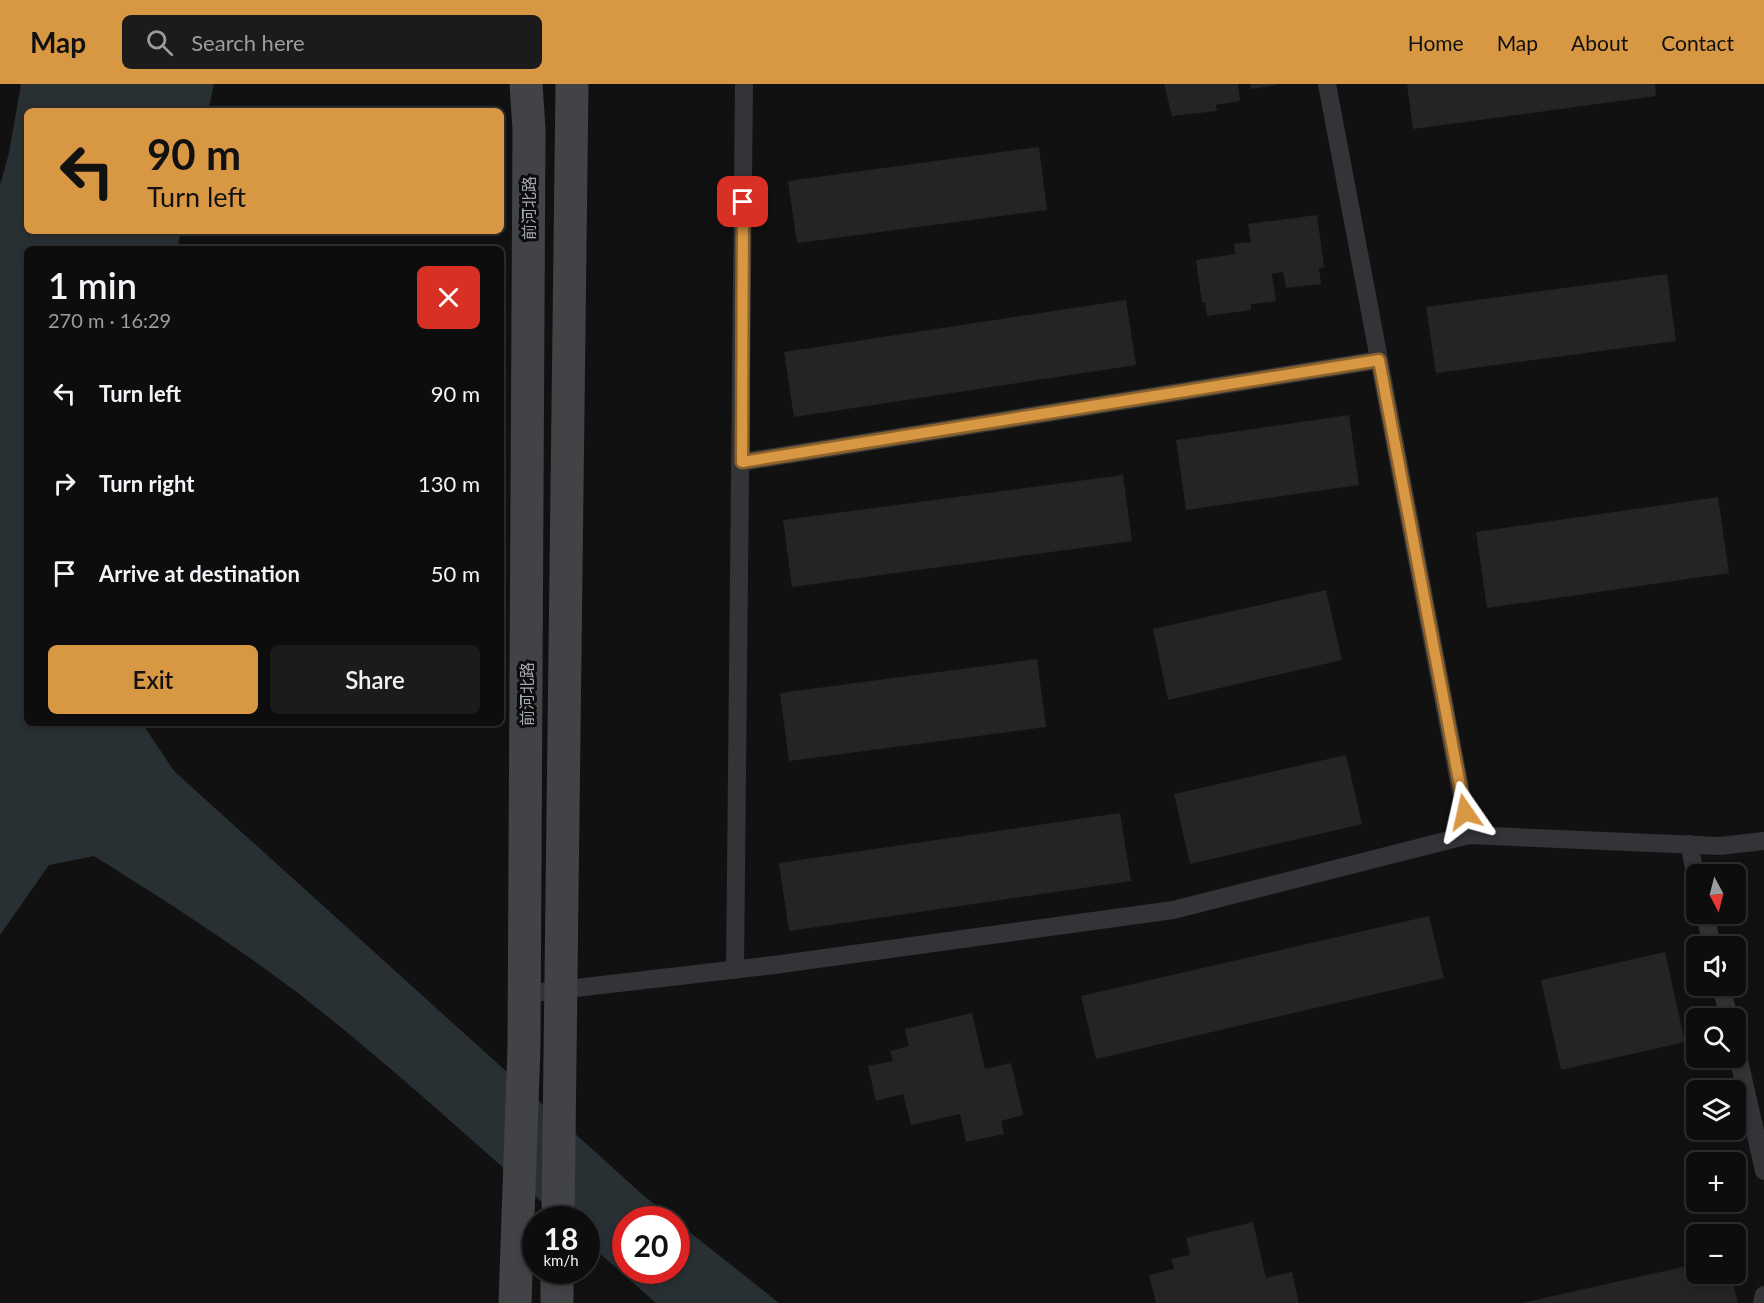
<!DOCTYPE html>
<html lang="en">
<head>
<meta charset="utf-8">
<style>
	:root { --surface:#0d0d0e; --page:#1b1b1c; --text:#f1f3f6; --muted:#9a9c9e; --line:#2d2d2e; --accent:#d89743 }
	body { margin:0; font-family:Lato,"Noto Sans SC",sans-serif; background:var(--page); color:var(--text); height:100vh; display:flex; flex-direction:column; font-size:22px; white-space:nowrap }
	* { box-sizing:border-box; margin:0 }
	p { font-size:20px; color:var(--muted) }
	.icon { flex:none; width:33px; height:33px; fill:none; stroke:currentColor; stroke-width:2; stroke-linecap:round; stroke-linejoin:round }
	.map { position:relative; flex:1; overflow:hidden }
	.details { position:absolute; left:24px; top:162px; width:480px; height:480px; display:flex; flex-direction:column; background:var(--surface); border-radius:9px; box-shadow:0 3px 9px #0003,0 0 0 2px var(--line) }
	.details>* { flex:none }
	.banner { position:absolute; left:24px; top:24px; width:480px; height:126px; border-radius:9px; box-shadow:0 3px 9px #0003,0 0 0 2px var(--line); background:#d89743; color:#111; overflow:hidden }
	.needle { width:39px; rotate:173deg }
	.controls { position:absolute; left:1686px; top:780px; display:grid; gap:12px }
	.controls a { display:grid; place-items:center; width:60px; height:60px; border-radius:9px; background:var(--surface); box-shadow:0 3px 9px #0003,0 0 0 2px var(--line); font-size:30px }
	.speed { position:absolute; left:522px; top:1122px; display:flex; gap:12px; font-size:30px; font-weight:700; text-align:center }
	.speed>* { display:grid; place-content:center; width:78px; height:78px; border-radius:50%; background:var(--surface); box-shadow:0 3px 9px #0003,0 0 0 2px var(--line); line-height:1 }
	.speed small { font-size:15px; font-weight:400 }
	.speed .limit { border:9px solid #d22; background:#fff; color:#111 }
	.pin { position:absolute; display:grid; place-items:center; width:51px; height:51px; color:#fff; margin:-26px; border-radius:12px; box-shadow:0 3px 9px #0006 }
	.me { position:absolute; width:66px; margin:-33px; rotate:349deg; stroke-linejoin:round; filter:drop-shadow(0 0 4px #0008) }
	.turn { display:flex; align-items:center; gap:21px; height:126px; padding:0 24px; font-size:27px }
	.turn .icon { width:78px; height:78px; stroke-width:2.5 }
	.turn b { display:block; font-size:42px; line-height:51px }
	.round { display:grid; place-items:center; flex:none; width:63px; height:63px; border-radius:9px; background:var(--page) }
	.summary { display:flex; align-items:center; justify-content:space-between; height:102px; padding:0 24px }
	h1 { font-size:36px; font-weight:600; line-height:45px }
	.action { display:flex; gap:12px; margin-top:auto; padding:12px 24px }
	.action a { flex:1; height:69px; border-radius:9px; background:var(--accent); color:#111; font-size:24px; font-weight:600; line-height:69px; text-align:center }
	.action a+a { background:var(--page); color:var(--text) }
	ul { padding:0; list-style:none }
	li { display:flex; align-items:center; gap:18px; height:90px; padding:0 24px }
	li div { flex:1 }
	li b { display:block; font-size:22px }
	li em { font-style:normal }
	header { display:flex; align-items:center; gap:36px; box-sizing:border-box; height:84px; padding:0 30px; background:var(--accent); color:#111 }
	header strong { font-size:28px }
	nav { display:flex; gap:33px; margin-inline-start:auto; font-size:21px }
	.search { width:420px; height:54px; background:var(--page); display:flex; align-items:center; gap:15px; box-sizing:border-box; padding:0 21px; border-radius:9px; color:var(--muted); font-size:22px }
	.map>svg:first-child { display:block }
	.water { fill:#293034 }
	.building { fill:#242426 }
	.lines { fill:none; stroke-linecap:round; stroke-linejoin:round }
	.service { stroke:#333437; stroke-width:18 }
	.secondary { stroke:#414346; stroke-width:33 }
	.route-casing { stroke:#8c622c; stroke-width:15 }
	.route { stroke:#d89743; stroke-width:10 }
	.labels { text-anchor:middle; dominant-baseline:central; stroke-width:6; stroke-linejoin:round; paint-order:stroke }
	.street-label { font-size:16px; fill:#a4a9b1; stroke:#0c0c0d }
</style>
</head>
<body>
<header>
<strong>Map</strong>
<div class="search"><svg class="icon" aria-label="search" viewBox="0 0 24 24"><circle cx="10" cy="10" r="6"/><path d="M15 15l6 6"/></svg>Search here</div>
<nav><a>Home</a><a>Map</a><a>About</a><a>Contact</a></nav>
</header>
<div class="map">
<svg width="1764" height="1219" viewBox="0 0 1764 1219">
	<rect width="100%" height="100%" fill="#111112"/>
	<path class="water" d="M21 0H214L208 27H27V147H181L177 165H27V639H142L174 687 644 1112 674 1135 626 1136V1186H676L677 1138 779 1219H656L587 1158 586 1136 561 1135C475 1059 389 980 298 909 233 860 163 815 94 772L49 781 0 851V101L9 69Z"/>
	<path class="building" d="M1164 0H1238L1240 17 1216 21 1217 27 1172 32Z
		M1250 0H1277V1L1251 5Z
		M1407 0H1655L1656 12 1413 45Z
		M1039 63 1047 126 797 159 788 97Z
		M1317 131 1324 183 1319 184 1321 200 1286 204 1283 188 1272 190 1276 217 1251 220V226L1207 232 1205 218 1202 219 1196 176 1235 170 1234 160 1251 158 1248 140Z
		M1667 190 1676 257 1436 289 1426 223Z
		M1126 216 1136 281 794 333 784 268Z
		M1349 331 1359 401 1186 426 1176 356Z
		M1123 391 1132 457 792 503 783 436Z
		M1718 413 1729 489 1487 524 1476 448Z
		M1326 506 1342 576 1168 616 1153 545Z
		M1037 575 1046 643 789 677 780 609Z
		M1346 671 1362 740 1190 780 1174 710Z
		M1120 729 1131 797 789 847 779 779Z
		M1429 832 1444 894 1096 975 1081 912Z
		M1665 868 1685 958 1561 986 1541 896Z
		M972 929 985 985 1011 979 1023 1031 1001 1037 1004 1050 966 1058 960 1030 911 1041 903 1010 876 1017 868 982 893 977 890 967 909 962 905 945Z
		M1253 1138 1266 1194 1292 1188 1299 1219H1156L1149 1191 1174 1185 1171 1175 1190 1171 1186 1154Z
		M1696 1180V1190H1731L1738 1219H1522Z"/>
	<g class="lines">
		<path class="service" d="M1327 0 1469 751
			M742 378 1379 276
			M1689 760 1696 793
			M1705 830 1712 862
			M735 886 744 0
			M1721 902 1729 934
			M524 910 774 881 1173 826 1469 751 1720 762 1764 757
			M1736 963 1764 1087
			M1762 1219 1764 1211"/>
		<path class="secondary" d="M558 1136 572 0
			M515 1219 524 962 529 45 526 0
			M557 1219V1186"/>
	</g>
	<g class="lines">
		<defs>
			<path id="route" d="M743 118 742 378 1379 276 1465 728"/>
		</defs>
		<use href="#route" class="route-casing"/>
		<use href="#route" class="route"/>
	</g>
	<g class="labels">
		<g class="street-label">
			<text transform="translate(528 124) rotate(-90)">前河北路</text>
			<text transform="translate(526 610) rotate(-90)">前河北路</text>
		</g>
	</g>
</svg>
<div class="controls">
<a><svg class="needle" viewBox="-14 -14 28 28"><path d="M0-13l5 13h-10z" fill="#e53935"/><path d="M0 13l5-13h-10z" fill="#9a9c9e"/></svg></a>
<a><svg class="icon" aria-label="sound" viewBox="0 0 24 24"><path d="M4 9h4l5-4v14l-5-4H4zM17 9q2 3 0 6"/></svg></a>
<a><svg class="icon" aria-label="search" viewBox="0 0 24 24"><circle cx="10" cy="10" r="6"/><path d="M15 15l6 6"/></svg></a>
<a><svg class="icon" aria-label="layers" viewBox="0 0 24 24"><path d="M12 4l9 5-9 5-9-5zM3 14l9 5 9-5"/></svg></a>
<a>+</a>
<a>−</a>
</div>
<div class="speed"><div>18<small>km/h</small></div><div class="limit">20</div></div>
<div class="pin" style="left:743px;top:118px;background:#d93025"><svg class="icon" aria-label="arrive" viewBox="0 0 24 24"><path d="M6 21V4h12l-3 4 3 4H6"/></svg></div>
<svg class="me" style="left:1465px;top:728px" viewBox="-20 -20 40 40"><path d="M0-17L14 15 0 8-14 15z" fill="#d89743" stroke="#fff" stroke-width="4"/></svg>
<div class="banner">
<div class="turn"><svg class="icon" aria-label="left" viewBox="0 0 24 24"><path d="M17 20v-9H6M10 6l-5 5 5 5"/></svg><div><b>90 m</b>Turn left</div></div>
</div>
<section class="details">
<div class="summary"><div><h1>1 min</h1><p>270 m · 16:29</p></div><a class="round" style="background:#d93025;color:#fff"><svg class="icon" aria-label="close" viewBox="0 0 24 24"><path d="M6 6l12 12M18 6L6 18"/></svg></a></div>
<ul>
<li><svg class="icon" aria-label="left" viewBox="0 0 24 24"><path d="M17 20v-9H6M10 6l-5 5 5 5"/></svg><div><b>Turn left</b></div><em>90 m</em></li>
<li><svg class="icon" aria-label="right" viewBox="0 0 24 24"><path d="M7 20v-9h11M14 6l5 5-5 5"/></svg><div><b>Turn right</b></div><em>130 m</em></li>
<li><svg class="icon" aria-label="arrive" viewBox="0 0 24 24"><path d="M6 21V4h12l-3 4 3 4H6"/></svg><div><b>Arrive at destination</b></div><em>50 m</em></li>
</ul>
<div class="action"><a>Exit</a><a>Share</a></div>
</section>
</div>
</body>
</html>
